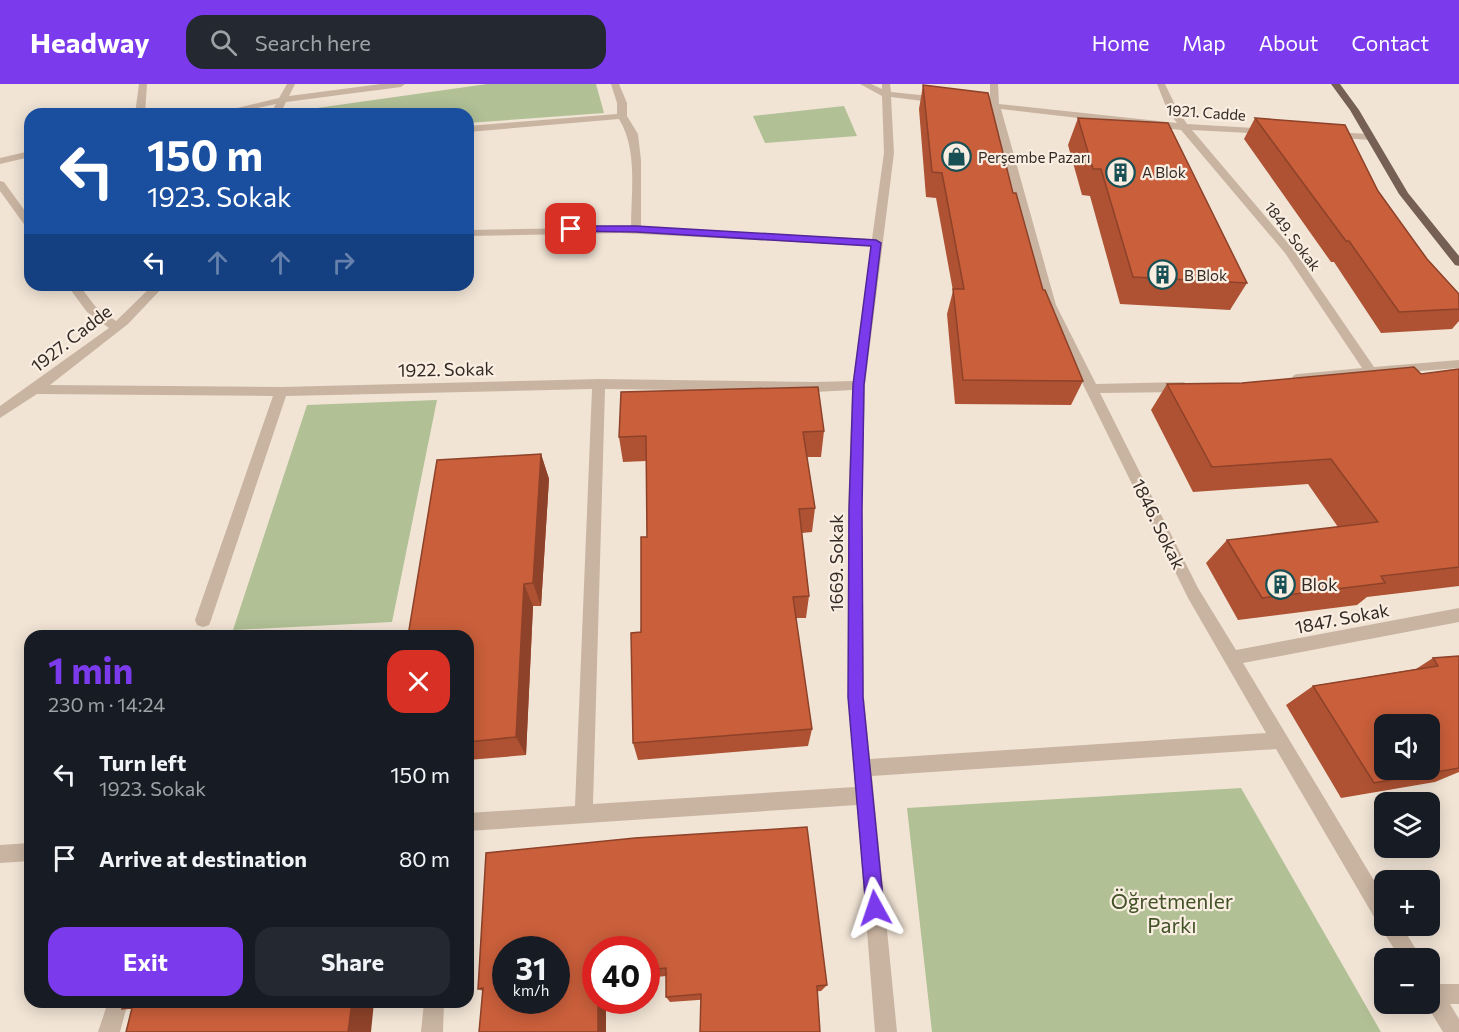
<!DOCTYPE html>
<html lang="en">
<head>
<meta charset="utf-8">
<style>
	:root { --surface:#171b24; --page:#242831; --text:#f1f3f6; --muted:#9ea1a6; --accent:#7c3aed }
	body { margin:0; font-family:Commissioner,sans-serif; background:var(--page); color:var(--text); height:100vh; display:flex; flex-direction:column; font-size:22px; white-space:nowrap }
	* { box-sizing:border-box; margin:0 }
	p { font-size:20px; color:var(--muted) }
	.icon { flex:none; width:33px; height:33px; fill:none; stroke:currentColor; stroke-width:2; stroke-linecap:round; stroke-linejoin:round }
	.map { position:relative; flex:1; overflow:hidden }
	.side { position:absolute; left:24px; top:546px; width:450px; height:378px; display:flex; flex-direction:column; background:var(--surface); border-radius:18px; box-shadow:0 3px 15px #0003 }
	.side>* { flex:none }
	.guide { position:absolute; left:24px; top:24px; width:450px; height:183px; border-radius:18px; box-shadow:0 3px 15px #0003; background:#1a4fa0; color:#fff; overflow:hidden }
	.controls { position:absolute; left:1374px; top:630px; display:grid; gap:12px }
	.controls a { display:grid; place-items:center; width:66px; height:66px; border-radius:12px; background:var(--surface); box-shadow:0 3px 15px #0003; font-size:30px }
	.speed { position:absolute; left:492px; top:852px; display:flex; gap:12px; font-size:30px; font-weight:700; text-align:center }
	.speed>* { display:grid; place-content:center; width:78px; height:78px; border-radius:50%; background:var(--surface); box-shadow:0 3px 15px #0003; line-height:1 }
	.speed small { font-size:15px; font-weight:400 }
	.speed .limit { border:9px solid #d22; background:#fff; color:#111 }
	.pin { position:absolute; display:grid; place-items:center; width:51px; height:51px; color:#fff; margin:-26px; border-radius:12px; box-shadow:0 3px 9px #0006 }
	.me { position:absolute; width:66px; margin:-33px; rotate:355deg; stroke-linejoin:round; filter:drop-shadow(0 0 4px #0008) }
	.turn { display:flex; align-items:center; gap:21px; height:126px; padding:0 24px; font-size:27px }
	.turn .icon { width:78px; height:78px; stroke-width:2.5 }
	.turn b { display:block; font-size:42px; line-height:51px }
	.lanes { display:flex; align-items:center; height:57px; padding:0 24px; background:#0003; justify-content:center; gap:30px; direction:ltr }
	.lanes .off { opacity:.35 }
	.round { display:grid; place-items:center; flex:none; width:63px; height:63px; border-radius:18px; background:var(--page) }
	.head { display:flex; align-items:center; justify-content:space-between; height:102px; padding:0 24px }
	h1 { font-size:36px; font-weight:700; line-height:45px; color:var(--accent) }
	.primary-button { display:flex; gap:12px; margin-top:auto; padding:12px 24px }
	.primary-button a { flex:1; height:69px; border-radius:18px; background:var(--accent); color:#fff; font-size:24px; font-weight:700; line-height:69px; text-align:center }
	.primary-button a+a { background:var(--page); color:var(--text) }
	ul { padding:0; list-style:none }
	li { display:flex; align-items:center; gap:18px; height:84px; padding:0 24px }
	li div { flex:1 }
	li b { display:block; font-size:22px }
	li em { font-style:normal }
	header { display:flex; align-items:center; gap:36px; box-sizing:border-box; height:84px; padding:0 30px; background:var(--accent); color:#fff }
	header strong { font-size:28px }
	nav { display:flex; gap:33px; margin-inline-start:auto; font-size:21px }
	.search { width:420px; height:54px; background:var(--page); display:flex; align-items:center; gap:15px; box-sizing:border-box; padding:0 21px; border-radius:18px; color:var(--muted); font-size:22px }
	.map>svg:first-child { display:block }
	.green { fill:#b1c095 }
	.lines { fill:none; stroke-linecap:round; stroke-linejoin:round }
	.minor { fill:#c9b4a1; fill-rule:evenodd }
	.major { fill:#766055; fill-rule:evenodd }
	.wall { fill:#ae5233 }
	.shaded-wall { fill:#8d4229 }
	.building { fill:#ca5f3b; stroke:#8d4229; stroke-width:1.5; fill-rule:evenodd }
	.route { fill:#7c3aed; stroke:#51269a; stroke-width:1.5 }
	.labels { text-anchor:middle; dominant-baseline:central; stroke-width:4.5; stroke-linejoin:round; paint-order:stroke }
	.far-street-label { font-size:15px; fill:#332924; stroke:#f9eee1 }
	.far-poi-label { font-size:15px; fill:#332924; stroke:#f9eee1; text-anchor:start }
	.street-label { font-size:18px; fill:#332924; stroke:#f9eee1 }
	.poi-label { font-size:18px; fill:#332924; stroke:#f9eee1; text-anchor:start }
	.near-park-label { font-size:21px; fill:#425227; stroke:#f9eee1 }
</style>
</head>
<body>
<header>
<strong>Headway</strong>
<div class="search"><svg class="icon" aria-label="search" viewBox="0 0 24 24"><circle cx="10" cy="10" r="6"/><path d="M15 15l6 6"/></svg>Search here</div>
<nav><a>Home</a><a>Map</a><a>About</a><a>Contact</a></nav>
</header>
<div class="map">
<svg width="1459" height="948" viewBox="0 0 1459 948">
	<rect width="100%" height="100%" fill="#f1e4d5"/>
	<path class="green" d="M487 0H596L604 29 468 39V30H314L317 24Z
		M844 22 857 52 765 59 753 32Z
		M437 316 392 538 233 546 307 321Z
		M1241 704 1381 948H932L907 724Z"/>
	<g class="lines">
		<path class="minor" d="M139 0H147L145 30H135Z
			M287 0H295L289 12 381 0H405L401 3 286 18 280 30H270L276 20 230 30H212L279 14Z
			M611 0H619L627 19V32L638 50 641 76V143L872 155 884 69 882 12 860 0H871L882 5V0H890L891 8 939 13 944 16 939 19 891 13 894 69 865 301 862 426 864 613 870 675 1266 649 1188 514 1044 221 991 24 982 21 990 19V0H998L999 20 1177 39 1167 25 1157 0H1165L1177 25 1187 40 1271 45 1273 47 1268 50 1192 46 1293 165 1374 283 1459 276V284L1294 297 1292 294 1294 291 1298 290 1362 284 1285 169 1181 46 1001 25 1056 221 1096 300 1184 298 1190 303 1184 308 1100 309 1198 504 1236 566 1459 524V538L1243 579 1384 813V842H1402L1421 874H1400L1384 849 1382 840 1377 838 1276 665 872 692 897 948H875L857 721 468 747V729L575 722 592 305 286 312 211 536 209 541 203 543 197 541 195 536 273 312 37 310 0 334V322L109 244 87 228 67 201H79L95 222 116 237 153 201H165L128 240 50 301 281 303 599 295 815 298 853 297 871 162 621 149 468 152V146L631 143C631 108 638 66 619 35L468 48V42L617 30V19ZM605 305 815 308 852 306 848 426V613L855 703 593 720Z
			M1330 48 1370 50 1375 53 1370 56 1327 53V49Z
			M30 67V73L0 80V74Z
			M0 97 4 98 30 134V144L26 143 0 107Z
			M30 759V777L0 779V761Z
			M1430 896 1438 900H1459V920H1450L1459 935V948H1443L1426 920H1430Z
			M108 918H128L120 948H98Z
			M424 918H444L443 948H421Z"/>
		<path class="major" d="M1331 0H1340L1359 26 1408 109 1459 172V182L1455 181 1399 110 1350 26Z"/>
	</g>
	<path class="wall" d="M923 1 1013 109 1043 206 1083 297 1071 321 955 320 947 230 953 207 936 114 926 113 919 25Z
		M1078 34 1247 199 1230 226 1120 220 1090 112 1082 111 1068 61Z
		M1255 34 1378 107 1427 175 1459 210V237L1452 245 1381 249 1334 178H1331L1244 55Z
		M1459 285V502L1367 513 1357 521 1238 536 1206 479 1227 456 1338 443 1308 400 1193 408 1151 326 1167 300 1242 299 1421 290Z
		M824 347 821 373H807L815 424 812 448 802 449 809 512 806 534H796L812 645 808 662 638 676 633 659 647 453 646 377 623 378 619 353Z
		M541 370 549 395 541 522H533L526 671 468 676V552Z
		M1459 572V688L1435 698 1341 714 1286 621 1313 602 1416 585 1433 574Z
		M486 769 827 901 821 907 670 918 666 913V892L646 894V866H596V916H606V948H479L483 907 478 905Z"/>
	<path class="shaded-wall" d="M541 370 549 395 541 522 533 499Z
		M524 500 533 522 526 671 516 653Z
		M598 916H606V948H598Z
		M352 918H374L371 948H348Z"/>
	<path class="building" d="M923 1 988 9 1013 109H1016L1043 206H1045L1083 297 963 296 953 205H964L942 89 932 88Z
		M1078 34 1168 39 1247 199 1133 193 1101 85H1093Z
		M1255 34 1345 41 1378 107 1427 175 1459 210V225L1399 228 1349 157H1346Z
		M1414 283 1421 290 1459 285V483L1381 492 1385 499 1262 514 1227 456 1378 438 1331 375 1212 383 1167 300 1242 299Z
		M818 303 824 347 803 348 815 424 799 425 809 512 793 513 812 645 633 659 631 549 641 548V453H647L646 352 619 353 621 308Z
		M541 370 533 499 524 500 516 653 468 658V552H408L437 376Z
		M1459 572V684L1374 699 1313 602 1438 582 1433 574ZM1384 640H1430V686H1384Z
		M807 743 827 901 817 902 820 948H700L701 910 666 913V884L646 886V866H596V916H598V948H479L483 904 478 905 486 769 635 754ZM506 866H556V916H506Z
		M124 918H352L348 948H126L132 924 122 925Z"/>
	<path class="route" d="M571 142H636L876 156 881 159 864 301 862 426 863 613 884 824 881 831 875 833 869 831 866 824 848 613 849 426 853 301 871 162 636 148 567 147 566 145Z"/>
	<defs>
		<symbol id="shop-ring" viewBox="-11 -11 22 22"><circle r="9.5" fill="#f9eee1" stroke="#195055" stroke-width="1.5"/><path d="M-5-2.5h2.3a2.7 3.5 0 0 1 5.4 0H5L5.5 6h-11ZM-1.5-2.5h3a1.5 2.3 0 0 0-3 0Z" fill="#195055"/></symbol>
		<symbol id="building-ring" viewBox="-11 -11 22 22"><circle r="9.5" fill="#f9eee1" stroke="#195055" stroke-width="1.5"/><path d="M-4-6H4V6H1V3H-1V6H-4ZM-2.5-4.3h1.7v1.8h-1.7ZM.8-4.3h1.7v1.8H.8ZM-2.5-1h1.7V.8h-1.7ZM.8-1h1.7V.8H.8Z" fill="#195055"/></symbol>
	</defs>
	<g fill-rule="evenodd">
		<use href="#shop-ring" x="940" y="56" width="33" height="33"/>
		<use href="#building-ring" x="1104" y="72" width="33" height="33"/>
		<use href="#building-ring" x="1146" y="174" width="33" height="33"/>
		<use href="#building-ring" x="1264" y="484" width="33" height="33"/>
	</g>
	<g class="labels">
		<g class="far-street-label">
			<text transform="translate(1206 28) rotate(4)">1921. Cadde</text>
			<text transform="translate(1293 152) rotate(53)">1849. Sokak</text>
		</g>
		<g class="far-poi-label">
			<text x="978" y="73">Perşembe Pazarı</text>
			<text x="1142" y="88">A Blok</text>
			<text x="1184" y="191">B Blok</text>
		</g>
		<g class="street-label">
			<text transform="translate(71 254) rotate(-38)">1927. Cadde</text>
			<text transform="translate(446 285) rotate(-1)">1922. Sokak</text>
			<text transform="translate(1159 440) rotate(64)">1846. Sokak</text>
			<text transform="translate(836 479) rotate(-90)">1669. Sokak</text>
			<text transform="translate(1342 534) rotate(-11)">1847. Sokak</text>
		</g>
		<g class="poi-label">
			<text x="1301" y="500">Blok</text>
		</g>
		<g class="near-park-label">
			<text x="1172" y="816">Öğretmenler<tspan x="1172" dy="24">Parkı</tspan></text>
		</g>
	</g>
</svg>
<div class="controls">
<a><svg class="icon" aria-label="sound" viewBox="0 0 24 24"><path d="M4 9h4l5-4v14l-5-4H4zM17 9q2 3 0 6"/></svg></a>
<a><svg class="icon" aria-label="layers" viewBox="0 0 24 24"><path d="M12 4l9 5-9 5-9-5zM3 14l9 5 9-5"/></svg></a>
<a>+</a>
<a>−</a>
</div>
<div class="speed"><div>31<small>km/h</small></div><div class="limit">40</div></div>
<div class="pin" style="left:571px;top:145px;background:#d93025"><svg class="icon" aria-label="arrive" viewBox="0 0 24 24"><path d="M6 21V4h12l-3 4 3 4H6"/></svg></div>
<svg class="me" style="left:875px;top:824px" viewBox="-20 -20 40 40"><path d="M0-17L14 15 0 8-14 15z" fill="#7c3aed" stroke="#fff" stroke-width="4"/></svg>
<div class="guide">
<div class="turn"><svg class="icon" aria-label="left" viewBox="0 0 24 24"><path d="M17 20v-9H6M10 6l-5 5 5 5"/></svg><div><b>150 m</b>1923. Sokak</div></div>
<div class="lanes"><svg class="icon" aria-label="left" viewBox="0 0 24 24"><path d="M17 20v-9H6M10 6l-5 5 5 5"/></svg><svg class="icon off" aria-label="ahead" viewBox="0 0 24 24"><path d="M12 20V5M6 11l6-6 6 6"/></svg><svg class="icon off" aria-label="ahead" viewBox="0 0 24 24"><path d="M12 20V5M6 11l6-6 6 6"/></svg><svg class="icon off" aria-label="right" viewBox="0 0 24 24"><path d="M7 20v-9h11M14 6l5 5-5 5"/></svg></div>
</div>
<section class="side">
<div class="head"><div><h1>1 min</h1><p>230 m · 14:24</p></div><a class="round" style="background:#d93025;color:#fff"><svg class="icon" aria-label="close" viewBox="0 0 24 24"><path d="M6 6l12 12M18 6L6 18"/></svg></a></div>
<ul>
<li><svg class="icon" aria-label="left" viewBox="0 0 24 24"><path d="M17 20v-9H6M10 6l-5 5 5 5"/></svg><div><b>Turn left</b><p>1923. Sokak</p></div><em>150 m</em></li>
<li><svg class="icon" aria-label="arrive" viewBox="0 0 24 24"><path d="M6 21V4h12l-3 4 3 4H6"/></svg><div><b>Arrive at destination</b></div><em>80 m</em></li>
</ul>
<div class="primary-button"><a>Exit</a><a>Share</a></div>
</section>
</div>
</body>
</html>
